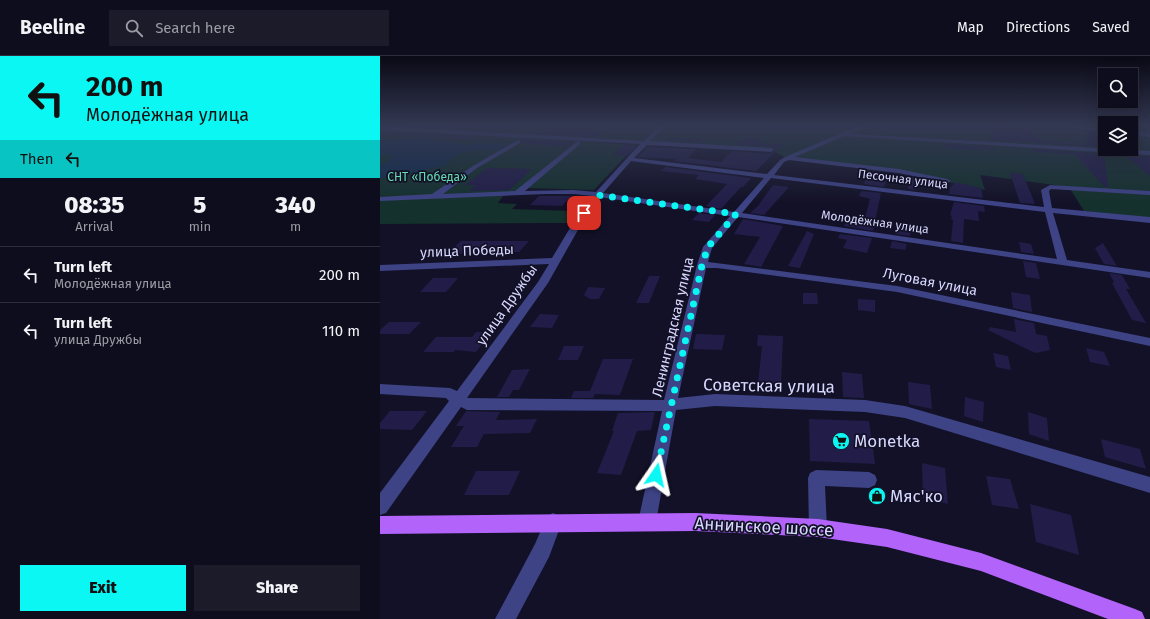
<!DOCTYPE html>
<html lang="en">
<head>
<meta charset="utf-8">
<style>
	:root { --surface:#0e0d1d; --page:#1c1b2a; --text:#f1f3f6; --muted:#9b9ca4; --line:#2e2d3b; --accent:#0bf7f4 }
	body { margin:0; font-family:"Fira Sans",sans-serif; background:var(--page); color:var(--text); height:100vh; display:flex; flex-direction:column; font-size:15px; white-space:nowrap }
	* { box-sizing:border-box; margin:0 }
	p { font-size:13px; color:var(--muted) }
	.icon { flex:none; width:22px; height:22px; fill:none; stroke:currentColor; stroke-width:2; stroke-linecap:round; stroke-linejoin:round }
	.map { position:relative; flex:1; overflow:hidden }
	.panel { display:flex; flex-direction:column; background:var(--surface); width:380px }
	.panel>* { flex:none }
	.guide { background:#0bf7f4; color:#111; overflow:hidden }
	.fabs { position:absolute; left:718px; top:12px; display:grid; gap:8px }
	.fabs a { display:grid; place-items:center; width:40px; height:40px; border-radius:0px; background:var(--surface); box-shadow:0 4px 16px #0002,0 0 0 1px var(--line); font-size:20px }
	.pin { position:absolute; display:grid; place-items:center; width:34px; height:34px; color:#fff; margin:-17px; border-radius:8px; box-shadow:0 2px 6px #0006 }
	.me { position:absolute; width:44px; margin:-22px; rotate:11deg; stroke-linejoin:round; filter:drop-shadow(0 0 3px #0008) }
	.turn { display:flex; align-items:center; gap:14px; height:84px; padding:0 20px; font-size:18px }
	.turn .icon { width:52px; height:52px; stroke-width:2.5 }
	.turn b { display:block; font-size:28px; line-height:34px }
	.then { display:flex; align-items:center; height:38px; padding:0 20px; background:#0003; gap:8px; font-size:15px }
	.eta { display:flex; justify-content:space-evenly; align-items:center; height:68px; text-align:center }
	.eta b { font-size:24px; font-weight:800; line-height:28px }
	.primary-button { display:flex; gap:8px; margin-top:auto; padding:8px 20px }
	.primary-button a { flex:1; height:46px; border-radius:0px; background:var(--accent); color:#111; font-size:16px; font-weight:800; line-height:46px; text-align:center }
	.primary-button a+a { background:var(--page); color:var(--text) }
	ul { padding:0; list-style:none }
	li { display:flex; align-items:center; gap:12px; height:56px; padding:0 20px; border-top:1px solid var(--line) }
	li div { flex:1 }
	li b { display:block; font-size:15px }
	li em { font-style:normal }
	header { display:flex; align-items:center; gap:24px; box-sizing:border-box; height:56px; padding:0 20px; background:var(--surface); border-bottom:1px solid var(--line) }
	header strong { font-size:19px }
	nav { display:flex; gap:22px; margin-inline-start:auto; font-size:14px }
	.search { width:280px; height:36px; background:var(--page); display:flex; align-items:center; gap:10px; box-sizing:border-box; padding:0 14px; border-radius:0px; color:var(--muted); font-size:15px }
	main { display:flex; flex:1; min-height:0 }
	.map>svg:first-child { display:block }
	.green { fill:#14312d }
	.water { fill:#102d4c }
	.building { fill:#211d48 }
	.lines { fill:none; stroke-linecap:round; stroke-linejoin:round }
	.minor { fill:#3d4385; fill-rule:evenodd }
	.major { fill:#b163fa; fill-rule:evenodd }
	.route { stroke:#0bf7f4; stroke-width:7; stroke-dasharray:0 12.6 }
	.labels { text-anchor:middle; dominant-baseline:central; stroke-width:3.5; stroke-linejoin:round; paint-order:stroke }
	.far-park-label { font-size:12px; fill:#65dcb1; stroke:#121127 }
	.far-street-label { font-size:12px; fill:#d8d8fe; stroke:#121127 }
	.street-label { font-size:14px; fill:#d8d8fe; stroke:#121127 }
	.near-street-label { font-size:17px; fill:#d8d8fe; stroke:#121127 }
	.near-poi-label { font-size:17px; fill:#d8d8fe; stroke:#121127; text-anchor:start }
</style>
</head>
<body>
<header>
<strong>Beeline</strong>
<div class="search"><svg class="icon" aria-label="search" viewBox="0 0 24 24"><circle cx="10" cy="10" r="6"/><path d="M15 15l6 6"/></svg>Search here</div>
<nav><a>Map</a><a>Directions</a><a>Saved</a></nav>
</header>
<main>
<section class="panel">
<div class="guide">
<div class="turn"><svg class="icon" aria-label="left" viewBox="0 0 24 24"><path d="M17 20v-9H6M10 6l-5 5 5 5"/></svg><div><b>200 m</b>Молодёжная улица</div></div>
<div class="then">Then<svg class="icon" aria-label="left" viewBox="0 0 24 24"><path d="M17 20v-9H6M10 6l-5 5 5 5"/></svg></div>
</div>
<div class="eta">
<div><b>08:35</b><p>Arrival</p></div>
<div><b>5</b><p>min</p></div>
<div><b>340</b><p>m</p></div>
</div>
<ul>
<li><svg class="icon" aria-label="left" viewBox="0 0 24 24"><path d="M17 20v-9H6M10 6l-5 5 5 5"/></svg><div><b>Turn left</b><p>Молодёжная улица</p></div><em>200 m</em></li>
<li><svg class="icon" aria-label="left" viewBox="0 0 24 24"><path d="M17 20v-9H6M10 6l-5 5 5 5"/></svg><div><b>Turn left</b><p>улица Дружбы</p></div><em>110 m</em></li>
</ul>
<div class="primary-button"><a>Exit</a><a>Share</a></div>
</section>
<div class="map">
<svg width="770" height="563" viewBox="0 0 770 563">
	<rect width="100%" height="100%" fill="#121127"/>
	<path class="green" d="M0 69H725V93H751V69H770V162L704 155 689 131 600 119 605 134 519 115 407 102 391 94 81 77 256 89 214 134 148 132 123 140 118 147 137 148 132 153 194 155 187 167 0 168Z"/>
	<path class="water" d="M39 81 84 88 121 87 125 89V93L92 95 79 97 66 107 67 109 29 118C20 117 10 121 0 122V109L8 106 13 101 6 98H0V86Z"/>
	<path class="building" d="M13 69H65L109 73 105 74Z
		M171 69H216L205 75 224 77 219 81 146 77 150 75 160 76Z
		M617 69H631L630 72 642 73 640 69H646L660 85 707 88 708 75 721 77 723 91 610 84Z
		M13 76 92 80 85 83 13 78Z
		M288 82 311 83 323 84 322 86 286 84Z
		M365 82 381 83 379 87 403 88 376 115 294 105 297 103 257 101 268 91 316 93 308 102 341 106 352 95 391 98 395 94 391 90 358 89Z
		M139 83 194 86 190 90 160 89 141 87Z
		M565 88 613 91 616 94 567 92Z
		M245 89 257 90 247 100 232 99Z
		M653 93 724 98 728 131H725L694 98 655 96Z
		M745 99 770 100V120Z
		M286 111 371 122 363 131H361L341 153 326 150 347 128 315 123 319 119 281 115Z
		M107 112H114L152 113 129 134 89 135 96 129H85Z
		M630 117 643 118 655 148 640 147Z
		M529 121 541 123 535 134 528 133Z
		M486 122 506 125 504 131 484 128Z
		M575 126 601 132 603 142 569 138 570 132Z
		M393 129 409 131 384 159 370 157 378 150Z
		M481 135 501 137 493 175 464 170 466 166 483 169 490 143 479 140Z
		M159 140H191L182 150 150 149Z
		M574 146 604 150 605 156 598 155 599 165 584 163 583 187 571 185 573 164 571 163 572 160 570 159Z
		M319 157 335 159 329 166 312 164Z
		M363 163 403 170 381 211 364 208 380 181 354 178Z
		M519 166 533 168 530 180 515 178Z
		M427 175 434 178 420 212 408 210Z
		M460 178 492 182 487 197 463 192 467 184 458 182Z
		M81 185H149L139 196 98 195 96 197 67 198Z
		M512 185 527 188 525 194 510 192Z
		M639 186 651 188 654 198 641 196Z
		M723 187 737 210 724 208 715 192Z
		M643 205 656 207 660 223 646 221Z
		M729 217 742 219 750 233H746L766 267 752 264 732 227 734 226Z
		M269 220H280L269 247H256Z
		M53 222H78L66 236H40Z
		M208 231 225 232 219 243H210L204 239Z
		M631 236 650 239 652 256 633 252Z
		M423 237H437L438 248H423Z
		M478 243 495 244V256L478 254Z
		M160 258 179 259 172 272 150 271Z
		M634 263 654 267 656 278 667 280 670 294 656 297 651 295 608 274 610 271 636 276Z
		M9 266H41L29 278H0V274Z
		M96 276 111 277 96 296 75 294 74 296H43L56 281H92Z
		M316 278 345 279 342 294 313 293Z
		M378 279 403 280 401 328 378 327 382 290H377Z
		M184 290H204L198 304H178Z
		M706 292 724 296 730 310 710 306Z
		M613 297 628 300 631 314 616 311Z
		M223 303H253L240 339 215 338 213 342H191L194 335H210Z
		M150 313 139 334H133L129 341H117L132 314Z
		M462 316 482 318 484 342 463 341Z
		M528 326 550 329 552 353 529 348Z
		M585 341 604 346 603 366 584 360Z
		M10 355H47L32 374 0 373V367Z
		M86 355 120 356 116 364 157 363 150 377 104 378 97 391H71L84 370H76Z
		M275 356 271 374 257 375 241 419 217 417 234 375H232L238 357Z
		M648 356 667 362 669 385 649 378Z
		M429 363 489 365 495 408 430 405Z
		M721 383 760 393 766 413 725 401Z
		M542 407 565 412 568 448 543 442Z
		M96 415H140L129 439H84Z
		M606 420 630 423 639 453 612 449Z
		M650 448 691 459 699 499 656 486Z"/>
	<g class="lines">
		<path class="minor" d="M280 69H286L270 85 391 92 394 94 391 96 267 89 254 102 387 118 400 104 405 101 481 69H489L470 78 770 95V99L464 80 415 101 519 113 567 123 571 125 567 127 519 117 409 104 404 106 394 119 664 151 661 134 670 129 770 135V139L671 133 669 135 672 152 770 161V167L673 157 687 204 770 216V222L358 161 332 192 328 206 517 230 770 282V290L517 236 337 212H326L298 342 335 338 485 344 525 350 770 421V437L525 362 485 356 335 350 296 354 276 466 273 472 267 475 261 472 258 466 282 355 87 354 81 351 6 457 0 459V437L69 345 66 342 0 338V328L70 332 77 335 158 226 169 208 0 215V209L172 202 199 157 212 140 194 138H165L0 145V141L52 138 93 110 138 84 140 85V87L97 112 63 138 135 135 198 85 201 87 200 88 145 135 194 134 216 136 260 88 0 74V70L264 85ZM251 105 384 122 354 156 223 137ZM391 122 665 156 677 203 362 157ZM219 141 350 160 323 191 317 209 284 344 87 342 168 227 207 158Z
			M679 69H698L725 72V76Z
			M751 75 770 77V81L751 79Z
			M436 414 489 416 495 419 497 424 495 429 489 432 445 430 447 472 444 478 438 481 432 478 429 472 428 422 430 417Z
			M173 457 179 460 182 466 169 501 136 563H115L155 488 167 460Z"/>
		<path class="major" d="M315 457 438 463 507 473 601 497 755 553 762 556 765 563H728L601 515 507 491 438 481 315 475 0 478V460Z"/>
	</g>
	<linearGradient id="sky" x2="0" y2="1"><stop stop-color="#0a0915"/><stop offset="0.47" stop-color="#333852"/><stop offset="1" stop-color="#333852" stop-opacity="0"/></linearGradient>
	<rect width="770" height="148" fill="url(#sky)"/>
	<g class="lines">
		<path class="route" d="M204 157 217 139 356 158 328 191 322 209 276 419"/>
	</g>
	<defs>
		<symbol id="supermarket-disc" viewBox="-11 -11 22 22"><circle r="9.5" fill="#0bf7f4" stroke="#121127"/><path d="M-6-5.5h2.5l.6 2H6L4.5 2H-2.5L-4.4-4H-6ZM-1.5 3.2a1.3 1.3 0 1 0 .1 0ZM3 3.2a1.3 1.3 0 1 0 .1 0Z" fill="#111"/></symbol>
		<symbol id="shop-disc" viewBox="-11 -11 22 22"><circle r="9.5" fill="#0bf7f4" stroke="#121127"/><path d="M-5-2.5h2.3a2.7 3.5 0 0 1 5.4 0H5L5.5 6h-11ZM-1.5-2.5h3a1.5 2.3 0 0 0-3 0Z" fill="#111"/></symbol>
	</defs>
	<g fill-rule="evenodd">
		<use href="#supermarket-disc" x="451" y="375" width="20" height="20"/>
		<use href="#shop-disc" x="487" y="430" width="20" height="20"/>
	</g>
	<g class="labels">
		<g class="far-park-label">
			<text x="47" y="121">СНТ «Победа»</text>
		</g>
		<g class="far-street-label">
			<text transform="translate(523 123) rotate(7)">Песочная улица</text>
			<text transform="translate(495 166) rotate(8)">Молодёжная улица</text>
		</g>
		<g class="street-label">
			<text transform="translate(87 195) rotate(-2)">улица Победы</text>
			<text transform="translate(550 226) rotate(11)">Луговая улица</text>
			<text transform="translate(127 249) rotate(-55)">улица Дружбы</text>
			<text transform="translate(293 271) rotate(-77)">Ленинградская улица</text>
		</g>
		<g class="near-street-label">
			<text transform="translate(389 330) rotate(1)">Советская улица</text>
			<text transform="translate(384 471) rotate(3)">Аннинское шоссе</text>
		</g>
		<g class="near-poi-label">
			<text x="474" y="385">Monetka</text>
			<text x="510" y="440">Мяс'ко</text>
		</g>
	</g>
</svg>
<div class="fabs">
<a><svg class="icon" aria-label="search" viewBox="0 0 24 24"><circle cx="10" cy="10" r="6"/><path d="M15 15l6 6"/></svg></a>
<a><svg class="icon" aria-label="layers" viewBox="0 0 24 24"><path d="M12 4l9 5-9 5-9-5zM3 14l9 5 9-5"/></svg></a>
</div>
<div class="pin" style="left:204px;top:157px;background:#d93025"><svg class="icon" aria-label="arrive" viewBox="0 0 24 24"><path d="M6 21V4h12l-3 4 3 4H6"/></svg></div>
<svg class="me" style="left:276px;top:419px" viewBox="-20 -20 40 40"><path d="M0-17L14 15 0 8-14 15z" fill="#0bf7f4" stroke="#fff" stroke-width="4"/></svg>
</div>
</main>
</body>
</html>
